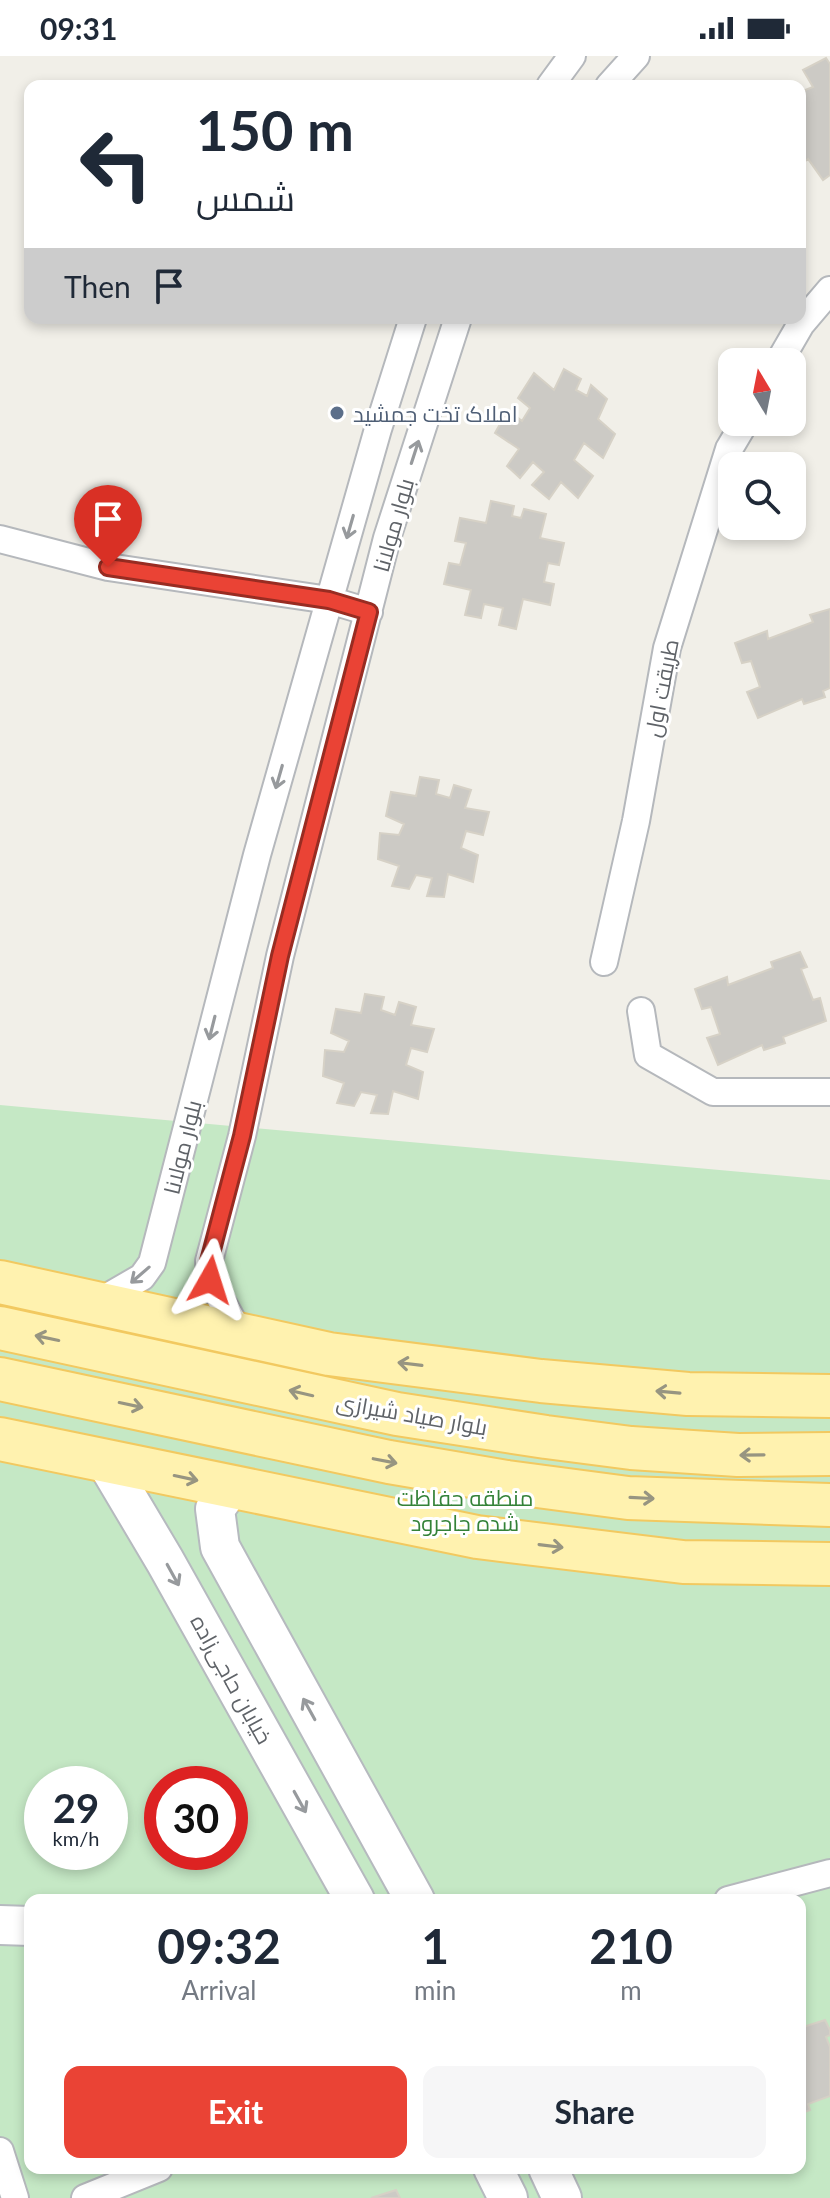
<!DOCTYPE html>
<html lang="en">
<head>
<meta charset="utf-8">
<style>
	:root { --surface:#fff; --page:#f6f6f7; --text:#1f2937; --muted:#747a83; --accent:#ea4335 }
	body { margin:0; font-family:Lato,Cairo,sans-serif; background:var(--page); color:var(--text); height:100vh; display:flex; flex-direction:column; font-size:30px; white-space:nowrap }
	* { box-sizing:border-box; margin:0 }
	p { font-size:26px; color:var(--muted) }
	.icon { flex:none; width:44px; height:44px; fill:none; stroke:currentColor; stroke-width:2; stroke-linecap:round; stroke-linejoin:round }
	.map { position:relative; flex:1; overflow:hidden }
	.panel { position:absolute; left:24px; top:1838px; width:782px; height:280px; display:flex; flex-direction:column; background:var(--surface); border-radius:16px; box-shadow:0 4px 12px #0003 }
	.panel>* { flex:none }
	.top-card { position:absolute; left:24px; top:24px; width:782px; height:244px; border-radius:16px; box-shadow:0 4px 12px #0003; background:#fff; color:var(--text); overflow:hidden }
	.needle { width:52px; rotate:350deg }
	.controls { position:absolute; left:718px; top:292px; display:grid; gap:16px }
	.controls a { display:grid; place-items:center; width:88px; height:88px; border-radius:16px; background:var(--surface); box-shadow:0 4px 12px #0003; font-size:40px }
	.speed { position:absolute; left:24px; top:1710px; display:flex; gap:16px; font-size:40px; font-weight:700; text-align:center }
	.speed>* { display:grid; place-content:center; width:104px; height:104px; border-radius:50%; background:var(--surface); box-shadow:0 4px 12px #0003; line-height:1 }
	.speed small { font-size:20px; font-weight:400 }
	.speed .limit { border:12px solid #d22; background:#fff; color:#111 }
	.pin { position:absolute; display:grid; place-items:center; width:68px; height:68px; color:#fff; margin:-82px -34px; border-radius:50% 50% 50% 0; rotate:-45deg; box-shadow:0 0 8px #0007 }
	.pin .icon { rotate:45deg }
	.me { position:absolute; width:88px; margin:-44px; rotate:6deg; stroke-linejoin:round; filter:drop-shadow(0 0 6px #0008) }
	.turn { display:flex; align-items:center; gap:28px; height:168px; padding:0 40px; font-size:36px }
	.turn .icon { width:104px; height:104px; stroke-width:2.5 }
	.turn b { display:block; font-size:56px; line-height:68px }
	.then { display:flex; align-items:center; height:76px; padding:0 40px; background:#0003; gap:16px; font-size:30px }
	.eta { display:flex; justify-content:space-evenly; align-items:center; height:136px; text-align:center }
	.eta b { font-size:48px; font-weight:700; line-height:56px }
	.action { display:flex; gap:16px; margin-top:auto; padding:16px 40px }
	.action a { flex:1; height:92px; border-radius:16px; background:var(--accent); color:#fff; font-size:32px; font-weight:700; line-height:92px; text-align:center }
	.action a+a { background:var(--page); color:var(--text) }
	.status { display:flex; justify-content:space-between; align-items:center; height:56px; padding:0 40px; background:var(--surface); direction:ltr }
	.status svg { height:22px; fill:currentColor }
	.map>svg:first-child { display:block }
	.green { fill:#c5e8c5; fill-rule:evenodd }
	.building { fill:#cccac5; stroke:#d6d1c6; stroke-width:2 }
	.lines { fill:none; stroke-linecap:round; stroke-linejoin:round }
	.street-casing { stroke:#b5b8bc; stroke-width:30 }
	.secondary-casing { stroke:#b6babf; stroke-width:42 }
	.primary-casing { stroke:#f2c960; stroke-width:46 }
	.street { stroke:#fff; stroke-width:26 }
	.secondary { stroke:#fff; stroke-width:38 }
	.primary { stroke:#fff2af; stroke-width:42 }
	.oneway { stroke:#979a9d }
	.oneway2 { stroke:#979581 }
	.route-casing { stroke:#982c22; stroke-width:20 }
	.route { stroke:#ea4335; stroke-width:14 }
	.service-dot { fill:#5c6f8a; stroke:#fff; stroke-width:3 }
	.labels { text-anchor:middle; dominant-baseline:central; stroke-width:6; stroke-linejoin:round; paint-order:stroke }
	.service-label { font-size:22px; fill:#4e5e75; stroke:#fff; text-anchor:start }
	.street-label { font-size:22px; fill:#5f6368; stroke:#fff }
	.park-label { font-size:22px; fill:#348238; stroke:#fff }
</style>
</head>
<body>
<div class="status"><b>09:31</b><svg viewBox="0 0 49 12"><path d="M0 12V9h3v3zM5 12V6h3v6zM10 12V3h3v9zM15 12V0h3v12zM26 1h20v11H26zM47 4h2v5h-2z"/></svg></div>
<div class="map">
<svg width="830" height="2142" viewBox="0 0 830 2142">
	<rect width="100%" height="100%" fill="#f1efe8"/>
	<path class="green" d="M0 1049 830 1124V2142H0ZM42 1728H110V1796H42ZM162 1728H230V1796H162ZM30 1844H800V2112H30Z"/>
	<path class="building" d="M826 2 830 8V119L823 124 808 103 800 109V36L813 31 803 14Z
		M564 313 581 323 576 334 587 340 591 329 607 343 598 363 615 378 603 402 584 387 574 404 593 420 578 442 561 426 549 443 532 429 544 416 533 406 520 422 507 410 519 393 495 377 508 354 522 365 530 352 518 342 534 317 554 334Z
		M491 445 514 450 512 460 521 462 524 453 546 458 540 482 564 487 559 509 548 507 544 526 554 528 550 549 523 543 516 573 499 569 503 552 484 548 481 562 465 559 471 534 444 528 449 507 460 509 466 487 455 485 460 462 486 467Z
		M830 553V632L823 635 825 641 804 648 802 643 758 662 747 636 760 631 751 605 742 607 735 587 767 575 768 583 813 566 810 559Z
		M420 721 439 724 436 738 450 742 454 729 471 734 465 752 489 756 483 779 466 775 461 792 478 799 473 826 448 818 444 841 427 840 432 822 416 819 409 833 392 830 399 810 378 803 380 777 399 779 404 768 386 760 391 736 416 740Z
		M800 896 807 911 801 913 813 944 820 942 826 965 783 981 785 987 764 994 762 989 718 1009 707 982 720 978 711 951 702 953 695 933 727 921 728 929 773 912 771 906Z
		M365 938 384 941 381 954 395 959 399 946 416 951 411 969 434 973 427 996 411 992 406 1009 423 1016 418 1043 393 1035 388 1058 371 1057 377 1039 361 1036 354 1050 337 1047 344 1027 323 1020 325 994 344 996 349 985 331 977 336 953 361 957Z
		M825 1964 830 1974V1979L826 1981 830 1991V2040L808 2048 810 2054 800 2058V1972Z
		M396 2134 400 2142H371Z"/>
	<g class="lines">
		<defs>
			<path id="street" d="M550 30 572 0
				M609 30 636 0
				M779 306 801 268 830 234
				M0 483 108 511 329 544 369 556
				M604 906 636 765 667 592 729 393 745 366
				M641 955 648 999 713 1036H830
				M97 1247 142 1221 152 1207 257 799 378 373 413 262
				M241 1280 210 1224 209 1205 242 1080 280 900 387 482 458 262
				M728 1844 830 1817
				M0 2095 15 2142
				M85 2142 159 2112"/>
			<path id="secondary" d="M105 1404 165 1505 355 1844
				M231 1431 215 1453 220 1491 415 1844
				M0 1869 30 1870
				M493 2112 508 2142
				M548 2112 562 2142"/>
			<path id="primary" d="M0 1226 329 1298 541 1325 688 1338 830 1340
				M0 1272 397 1358 546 1381 631 1392 738 1399 830 1398
				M0 1323 389 1406 507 1426 628 1442 830 1449
				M0 1383 477 1481 683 1506 830 1508"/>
		</defs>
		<use href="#street" class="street-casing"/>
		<use href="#secondary" class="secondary-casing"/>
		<use href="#primary" class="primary-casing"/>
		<use href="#street" class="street"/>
		<use href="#secondary" class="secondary"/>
		<use href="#primary" class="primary"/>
	</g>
	<defs><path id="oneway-shaft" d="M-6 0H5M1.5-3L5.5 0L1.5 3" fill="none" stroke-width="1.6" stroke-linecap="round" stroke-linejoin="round" transform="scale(2)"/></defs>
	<g class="oneway">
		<use href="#oneway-shaft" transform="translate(415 396) rotate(-72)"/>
		<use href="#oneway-shaft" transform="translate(350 471) rotate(106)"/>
		<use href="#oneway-shaft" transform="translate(279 721) rotate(106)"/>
		<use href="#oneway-shaft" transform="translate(212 972) rotate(104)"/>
		<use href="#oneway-shaft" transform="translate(140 1219) rotate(139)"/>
		<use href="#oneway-shaft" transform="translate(173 1519) rotate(61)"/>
		<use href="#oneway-shaft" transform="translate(309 1653) rotate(-119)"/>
		<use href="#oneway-shaft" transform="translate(300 1746) rotate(61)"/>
	</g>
	<g class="oneway2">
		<use href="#oneway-shaft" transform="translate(47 1282) rotate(-168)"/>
		<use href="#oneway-shaft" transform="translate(410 1308) rotate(-173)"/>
		<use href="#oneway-shaft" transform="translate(668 1336) rotate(-175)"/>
		<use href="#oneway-shaft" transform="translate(301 1337) rotate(-167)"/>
		<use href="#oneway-shaft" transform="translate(131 1349) rotate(12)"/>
		<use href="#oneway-shaft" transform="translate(752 1399) rotate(179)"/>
		<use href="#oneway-shaft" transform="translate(385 1405) rotate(11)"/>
		<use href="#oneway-shaft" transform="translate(186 1422) rotate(12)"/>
		<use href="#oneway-shaft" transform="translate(642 1442) rotate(3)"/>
		<use href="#oneway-shaft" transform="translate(551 1490) rotate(7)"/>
	</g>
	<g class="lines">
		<defs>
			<path id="route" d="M108 511 329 544 369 556 280 900 242 1080 209 1205 210 1224"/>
		</defs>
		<use href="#route" class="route-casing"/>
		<use href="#route" class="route"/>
	</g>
	<circle class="service-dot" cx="337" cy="357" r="8"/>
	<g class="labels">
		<g class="service-label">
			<text x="353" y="357">املاک تخت جمشید</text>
		</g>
		<g class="street-label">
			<text transform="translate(393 469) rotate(-74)">بلوار مولانا</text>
			<text transform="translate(661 632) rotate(-79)">طریقت اول</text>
			<text transform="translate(182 1091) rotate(-76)">بلوار مولانا</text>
			<text transform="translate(412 1358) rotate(10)">بلوار صیاد شیرازی</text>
			<text transform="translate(232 1623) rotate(61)">خیابان حاجی‌زاده</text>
		</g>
		<g class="park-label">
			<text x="465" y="1441">منطقه حفاظت<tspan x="465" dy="25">شده جاجرود</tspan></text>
		</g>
	</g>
</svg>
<div class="controls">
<a><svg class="needle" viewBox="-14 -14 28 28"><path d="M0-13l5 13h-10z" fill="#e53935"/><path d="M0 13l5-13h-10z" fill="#747a83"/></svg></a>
<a><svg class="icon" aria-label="search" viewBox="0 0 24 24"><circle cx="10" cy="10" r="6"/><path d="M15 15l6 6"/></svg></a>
</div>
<div class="speed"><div>29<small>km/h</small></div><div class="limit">30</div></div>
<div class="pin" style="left:108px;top:511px;background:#d93025"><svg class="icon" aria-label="arrive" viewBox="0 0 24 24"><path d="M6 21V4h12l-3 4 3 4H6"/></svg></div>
<svg class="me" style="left:210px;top:1224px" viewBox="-20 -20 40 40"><path d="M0-17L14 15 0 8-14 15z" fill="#ea4335" stroke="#fff" stroke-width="4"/></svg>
<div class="top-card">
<div class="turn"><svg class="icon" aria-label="left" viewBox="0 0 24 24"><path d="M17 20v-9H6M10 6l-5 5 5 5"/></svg><div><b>150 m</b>شمس</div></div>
<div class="then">Then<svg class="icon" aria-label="arrive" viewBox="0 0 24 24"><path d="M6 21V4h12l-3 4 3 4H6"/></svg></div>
</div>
<section class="panel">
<div class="eta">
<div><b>09:32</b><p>Arrival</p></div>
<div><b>1</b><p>min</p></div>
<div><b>210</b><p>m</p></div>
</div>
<div class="action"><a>Exit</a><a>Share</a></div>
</section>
</div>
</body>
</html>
